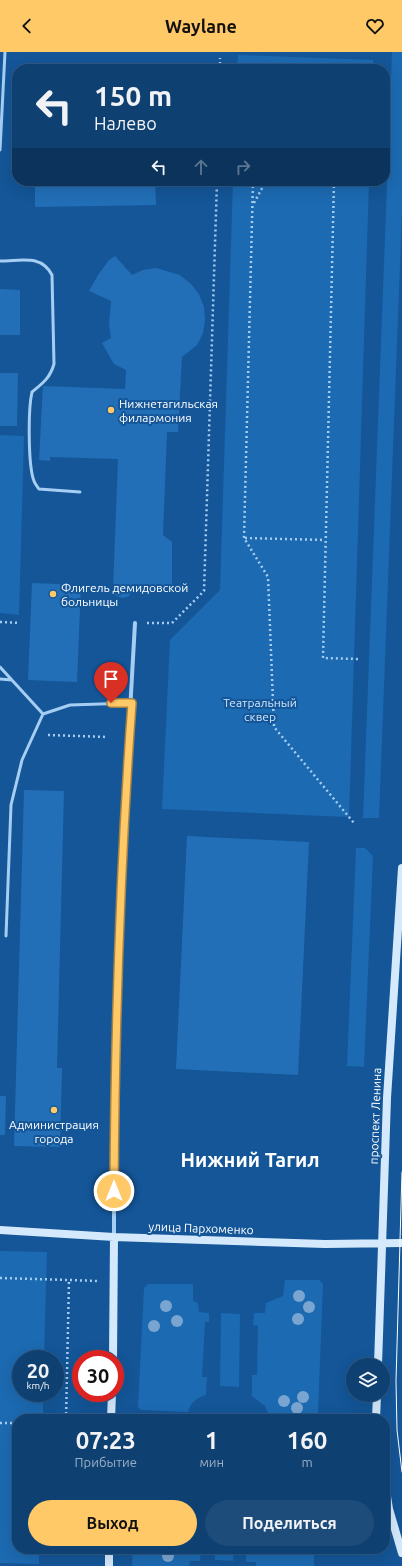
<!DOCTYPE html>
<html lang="ru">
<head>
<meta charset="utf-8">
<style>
	:root { --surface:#0f4072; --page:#1d4b7a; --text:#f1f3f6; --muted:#9bafc4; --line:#2f5984; --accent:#ffc968 }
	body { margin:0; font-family:Ubuntu,sans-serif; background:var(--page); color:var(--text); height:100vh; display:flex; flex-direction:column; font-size:15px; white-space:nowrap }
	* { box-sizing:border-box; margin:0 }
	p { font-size:13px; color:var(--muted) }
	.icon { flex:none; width:22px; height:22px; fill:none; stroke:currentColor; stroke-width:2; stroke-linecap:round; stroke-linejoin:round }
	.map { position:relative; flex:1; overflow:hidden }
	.sheet { position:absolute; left:12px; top:1362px; width:378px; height:140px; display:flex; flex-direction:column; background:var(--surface); border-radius:16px; box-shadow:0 4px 16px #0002,0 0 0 1px var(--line) }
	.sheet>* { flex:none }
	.top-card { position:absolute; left:12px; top:12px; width:378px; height:122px; border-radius:16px; box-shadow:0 4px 16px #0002,0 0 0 1px var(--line); background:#0f4072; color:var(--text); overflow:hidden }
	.tools { position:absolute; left:346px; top:1306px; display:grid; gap:8px }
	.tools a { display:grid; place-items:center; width:44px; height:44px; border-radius:50%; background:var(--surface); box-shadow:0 4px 16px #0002,0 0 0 1px var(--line); font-size:20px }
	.speed { position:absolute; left:12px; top:1298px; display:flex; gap:8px; font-size:20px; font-weight:700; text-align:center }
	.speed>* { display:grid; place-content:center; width:52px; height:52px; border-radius:50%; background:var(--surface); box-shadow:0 4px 16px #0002,0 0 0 1px var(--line); line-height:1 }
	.speed small { font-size:10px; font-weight:400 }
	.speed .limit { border:6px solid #d22; background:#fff; color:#111 }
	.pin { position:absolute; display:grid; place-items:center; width:34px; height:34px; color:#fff; margin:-41px -17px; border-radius:50% 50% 50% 0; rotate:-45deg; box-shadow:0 0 4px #0007 }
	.pin .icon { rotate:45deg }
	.me { position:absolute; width:44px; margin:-22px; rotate:0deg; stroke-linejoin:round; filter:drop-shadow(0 0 3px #0008) }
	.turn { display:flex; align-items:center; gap:14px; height:84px; padding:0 16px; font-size:18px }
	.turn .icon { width:52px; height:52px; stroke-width:2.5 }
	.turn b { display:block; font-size:28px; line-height:34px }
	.lanes { display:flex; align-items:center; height:38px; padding:0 16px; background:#0003; justify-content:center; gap:20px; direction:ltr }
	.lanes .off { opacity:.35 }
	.eta { display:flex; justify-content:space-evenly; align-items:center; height:68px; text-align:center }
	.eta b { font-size:24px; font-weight:600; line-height:28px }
	.cta { display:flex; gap:8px; margin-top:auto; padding:8px 16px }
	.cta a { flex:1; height:46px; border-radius:24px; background:var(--accent); color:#111; font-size:16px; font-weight:600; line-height:46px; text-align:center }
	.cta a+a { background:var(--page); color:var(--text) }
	header { display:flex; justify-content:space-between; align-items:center; height:52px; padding:0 16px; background:var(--accent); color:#111; font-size:18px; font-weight:600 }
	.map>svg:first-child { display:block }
	.green { fill:#1c6ab2 }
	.building { fill:#226fb7 }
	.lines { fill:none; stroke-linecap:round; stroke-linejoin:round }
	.path { stroke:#a6cef3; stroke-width:2.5; stroke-dasharray:2 3; stroke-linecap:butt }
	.lane { stroke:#a6cef3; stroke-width:3 }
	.street { stroke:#a6cef3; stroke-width:4 }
	.secondary { stroke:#d5e9fc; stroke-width:8 }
	.tram { stroke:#fff; stroke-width:1 }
	.tree { fill:#7aa5d0 }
	.route-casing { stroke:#a68344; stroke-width:10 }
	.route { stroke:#ffc968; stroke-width:7 }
	.poi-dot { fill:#ffc968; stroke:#145698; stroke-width:1.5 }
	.labels { text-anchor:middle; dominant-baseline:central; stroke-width:4; stroke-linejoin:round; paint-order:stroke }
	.poi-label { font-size:12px; fill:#fff; stroke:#145698; text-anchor:start }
	.park-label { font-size:12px; fill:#cee6fd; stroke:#145698 }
	.street-label { font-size:12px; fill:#fff; stroke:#145698 }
	.town-label { font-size:20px; font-weight:bold; fill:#fff; stroke:#145698 }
</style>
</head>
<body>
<header><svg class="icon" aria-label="back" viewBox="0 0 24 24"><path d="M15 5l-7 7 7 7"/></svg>Waylane<svg class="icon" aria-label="heart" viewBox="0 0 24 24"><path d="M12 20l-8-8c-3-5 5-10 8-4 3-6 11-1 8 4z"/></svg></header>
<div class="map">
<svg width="402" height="1514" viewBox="0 0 402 1514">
	<rect width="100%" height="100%" fill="#145698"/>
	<path class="green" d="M392 0H402V160L379 766H363Z
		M238 3 373 8V17H237Z
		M233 129H369L349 765 162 757 170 588 220 538Z
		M0 383 24 384 19 563 0 561Z
		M356 796H365L373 804 364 1015 347 1014Z
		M0 1199 47 1200 44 1307H21V1341H43V1367H17V1497H39V1512L0 1511Z
		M285 1228H319L323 1232 318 1360 314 1364 268 1361 265 1354 252 1344V1323H257L258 1274 253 1273 254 1261H265L266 1251 283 1244Z
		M148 1232H193V1249L198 1251 199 1260 209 1261V1270H205L202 1325H207L206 1343C196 1346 191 1350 188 1360L141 1358 138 1355 144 1236Z
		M221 1261 240 1262 239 1335 220 1334Z
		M133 1497H201L200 1509H190L189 1514H132Z
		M215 1497H234L233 1509 215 1508Z
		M246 1497H314V1514H256V1510H246Z"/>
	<path class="building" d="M35 129H155L156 153 35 155Z
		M115 204 132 223 143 218 156 216 180 223 191 232 199 242 204 255 205 268 203 281 197 293 182 305 178 380H167L163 483 172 490V537L133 536 129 544 123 546 116 544 113 538 118 407 50 405V409L39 408 43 334 125 337 126 318 114 312 102 291 111 286 109 272 111 249 89 239 98 223 109 208Z
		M0 237 20 238V283H0Z
		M0 321H18L17 374H0Z
		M32 531 81 533 77 630 28 628Z
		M24 738 64 739 57 1016H62L60 1095 14 1094Z
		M187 784 309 790 298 1023 176 1017Z
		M0 1044H6L5 1083H0Z"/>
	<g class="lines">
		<path class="path" d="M220 17V6
			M253 129 244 486 268 525 274 675 354 771
			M334 129 323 606 359 607
			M254 151 266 129
			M245 486 325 488
			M0 570 20 571
			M147 571H172L204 539 217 129
			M48 683 107 685
			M0 1226 69 1228
			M66 1367 69 1228 98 1229
			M0 1371H17"/>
		<path class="lane" d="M0 98 5 0
			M0 209C21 209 41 202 52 223L54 312C50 326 43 331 32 340 28 357 28 414 34 429 35 432 37 434 39 437L80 440
			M0 615 43 662
			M0 627 12 628
			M6 884 11 753 22 708 43 662 70 653 131 651"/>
		<path class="street" d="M114 1185V1046L124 765 135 571"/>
		<path class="secondary" d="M0 1178 114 1185 325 1192 402 1191
			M113 1307 114 1185
			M378 1313 387 1046 402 816
			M111 1367 112 1341
			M376 1367 377 1343
			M385 1432 389 1457 402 1501
			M109 1514V1497"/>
		<path class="tram" d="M402 1120 396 1329 397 1378 402 1420"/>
	</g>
	<g class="tree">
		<circle cx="299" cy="1244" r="6"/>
		<circle cx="166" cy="1254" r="6"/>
		<circle cx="309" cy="1255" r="6"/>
		<circle cx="298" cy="1267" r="6"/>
		<circle cx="177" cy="1269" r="6"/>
		<circle cx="154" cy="1274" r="6"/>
		<circle cx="303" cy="1345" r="6"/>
		<circle cx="284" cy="1349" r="6"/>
		<circle cx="297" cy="1356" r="6"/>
		<circle cx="168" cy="1504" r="6"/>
	</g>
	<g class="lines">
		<defs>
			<path id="route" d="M111 651H132C120 814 115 976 114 1139"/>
		</defs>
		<use href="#route" class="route-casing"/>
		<use href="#route" class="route"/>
	</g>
	<g class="poi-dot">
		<circle cx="111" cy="358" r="4"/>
		<circle cx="53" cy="542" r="4"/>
		<circle cx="54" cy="1058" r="4"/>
	</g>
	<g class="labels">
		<g class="poi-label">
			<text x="119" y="351">Нижнетагильская<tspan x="119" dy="14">филармония</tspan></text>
			<text x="61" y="535">Флигель демидовской<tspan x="61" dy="14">больницы</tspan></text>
			<text x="54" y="1072" text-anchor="middle">Администрация<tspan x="54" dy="14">города</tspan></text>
		</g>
		<g class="park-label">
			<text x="260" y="650">Театральный<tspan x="260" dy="14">сквер</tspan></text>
		</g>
		<g class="street-label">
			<text transform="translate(375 1064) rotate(-88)">проспект Ленина</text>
			<text transform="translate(201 1176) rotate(2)">улица Пархоменко</text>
		</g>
		<g class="town-label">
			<text x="250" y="1107">Нижний Тагил</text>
		</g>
	</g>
</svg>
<div class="tools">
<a><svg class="icon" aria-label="layers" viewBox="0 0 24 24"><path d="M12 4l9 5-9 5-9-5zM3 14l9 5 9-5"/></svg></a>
</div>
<div class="speed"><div>20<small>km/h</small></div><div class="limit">30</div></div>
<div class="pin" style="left:111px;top:651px;background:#d93025"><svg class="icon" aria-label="arrive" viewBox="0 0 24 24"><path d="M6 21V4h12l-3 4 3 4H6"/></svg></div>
<svg class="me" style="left:114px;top:1139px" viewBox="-20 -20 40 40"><circle r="17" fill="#ffc968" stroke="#fff" stroke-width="3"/><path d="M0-11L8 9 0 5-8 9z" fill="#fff"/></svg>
<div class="top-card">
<div class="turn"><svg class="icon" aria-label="left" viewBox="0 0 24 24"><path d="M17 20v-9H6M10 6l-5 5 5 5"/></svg><div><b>150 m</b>Налево</div></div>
<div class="lanes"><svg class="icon" aria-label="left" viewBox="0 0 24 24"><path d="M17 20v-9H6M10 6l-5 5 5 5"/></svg><svg class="icon off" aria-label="ahead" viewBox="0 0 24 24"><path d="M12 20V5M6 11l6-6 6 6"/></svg><svg class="icon off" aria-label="right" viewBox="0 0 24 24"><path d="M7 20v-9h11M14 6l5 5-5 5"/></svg></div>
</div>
<section class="sheet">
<div class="eta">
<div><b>07:23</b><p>Прибытие</p></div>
<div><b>1</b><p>мин</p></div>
<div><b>160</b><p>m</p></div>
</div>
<div class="cta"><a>Выход</a><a>Поделиться</a></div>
</section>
</div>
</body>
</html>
